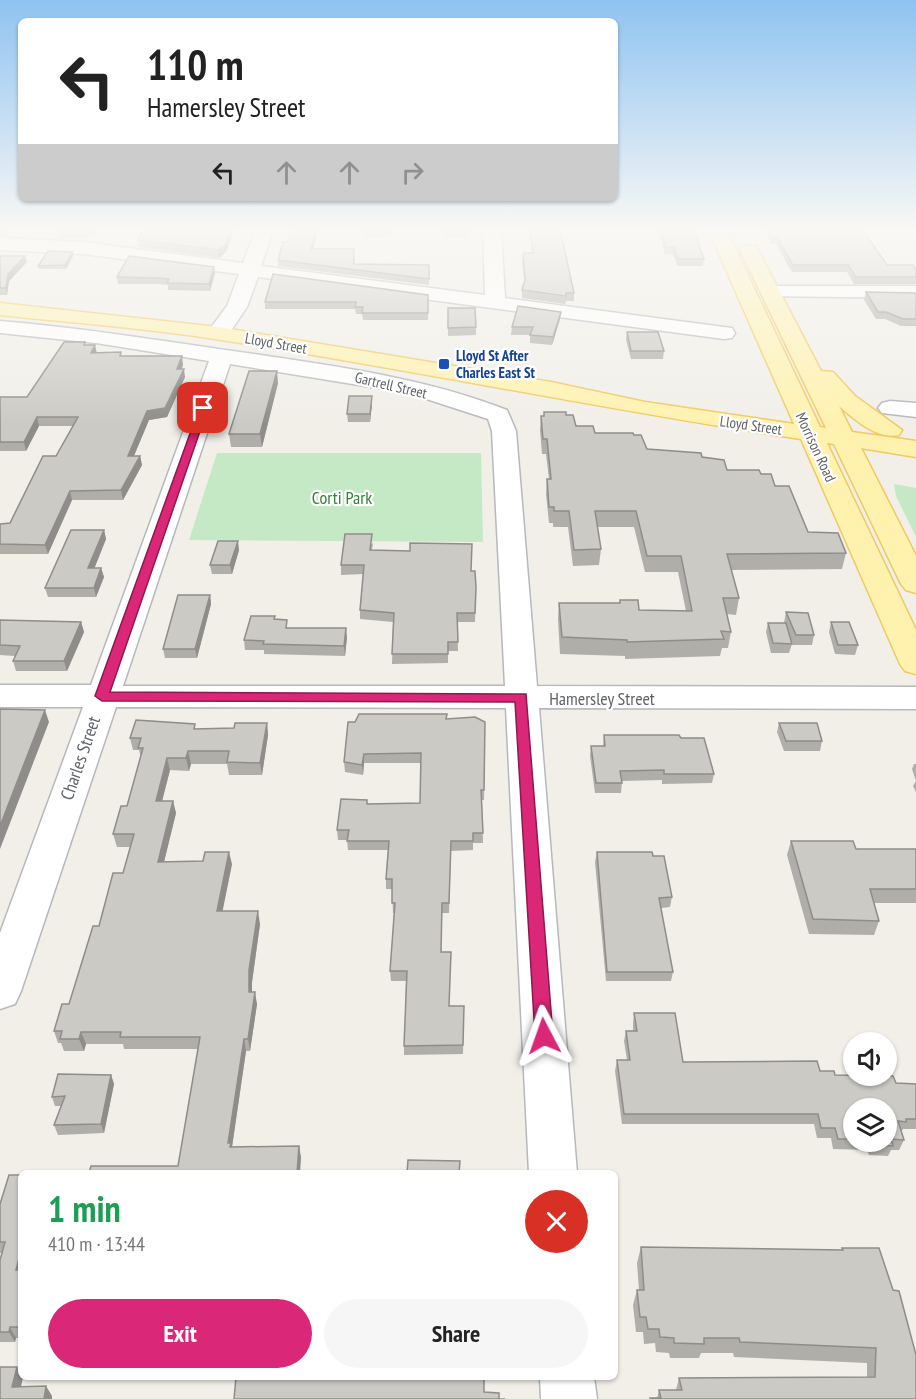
<!DOCTYPE html>
<html lang="en">
<head>
<meta charset="utf-8">
<style>
	:root { --surface:#fff; --page:#f6f6f6; --text:#222; --muted:#767676; --accent:#db2777 }
	body { margin:0; font-family:"PT Sans Narrow",sans-serif; background:var(--page); color:var(--text); height:100vh; display:flex; flex-direction:column; font-size:22px; white-space:nowrap }
	* { box-sizing:border-box; margin:0 }
	p { font-size:20px; color:var(--muted) }
	.icon { flex:none; width:33px; height:33px; fill:none; stroke:currentColor; stroke-width:2; stroke-linecap:round; stroke-linejoin:round }
	.map { position:relative; flex:1; overflow:hidden }
	.drawer { position:absolute; left:18px; top:1170px; width:600px; height:210px; display:flex; flex-direction:column; background:var(--surface); border-radius:9px; box-shadow:0 2px 4px #0004 }
	.drawer>* { flex:none }
	.hud { position:absolute; left:18px; top:18px; width:600px; height:183px; border-radius:9px; box-shadow:0 2px 4px #0004; background:#fff; color:var(--text); overflow:hidden }
	.buttons { position:absolute; left:843px; top:1032px; display:grid; gap:12px }
	.buttons a { display:grid; place-items:center; width:54px; height:54px; border-radius:50%; background:var(--surface); box-shadow:0 2px 4px #0004; font-size:30px }
	.pin { position:absolute; display:grid; place-items:center; width:51px; height:51px; color:#fff; margin:-26px; border-radius:12px; box-shadow:0 3px 9px #0006 }
	.me { position:absolute; width:66px; margin:-33px; rotate:356deg; stroke-linejoin:round; filter:drop-shadow(0 0 4px #0008) }
	.turn { display:flex; align-items:center; gap:21px; height:126px; padding:0 30px; font-size:27px }
	.turn .icon { width:78px; height:78px; stroke-width:2.5 }
	.turn b { display:block; font-size:42px; line-height:51px }
	.lanes { display:flex; align-items:center; height:57px; padding:0 30px; background:#0003; justify-content:center; gap:30px; direction:ltr }
	.lanes .off { opacity:.35 }
	.round { display:grid; place-items:center; flex:none; width:63px; height:63px; border-radius:32px; background:var(--page) }
	.head { display:flex; align-items:center; justify-content:space-between; height:102px; padding:0 30px }
	h1 { font-size:36px; font-weight:700; line-height:45px; color:#1e9e55 }
	.button { display:flex; gap:12px; margin-top:auto; padding:12px 30px }
	.button a { flex:1; height:69px; border-radius:36px; background:var(--accent); color:#fff; font-size:24px; font-weight:700; line-height:69px; text-align:center }
	.button a+a { background:var(--page); color:var(--text) }
	.map>svg:first-child { display:block }
	.green { fill:#c5e8c5 }
	.lines { fill:none; stroke-linecap:round; stroke-linejoin:round }
	.minor-casing { stroke:#b5b8bc; stroke-width:3 }
	.major-casing { stroke:#f2c960; stroke-width:3 }
	.minor { fill:#fff; fill-rule:evenodd }
	.major { fill:#fff2af; fill-rule:evenodd }
	.wall { fill:#afaea9; fill-rule:evenodd }
	.shaded-wall { fill:#8f8d8a }
	.building { fill:#cccac5; stroke:#8f8d8a; stroke-width:1.5 }
	.route { fill:#db2777; stroke:#8e194d; stroke-width:1.5 }
	.transit-dot { fill:#1a4fb4; stroke:#fff; stroke-width:2 }
	.labels { text-anchor:middle; dominant-baseline:central; stroke-width:4.5; stroke-linejoin:round; paint-order:stroke }
	.far-street-label { font-size:15px; fill:#5f6368; stroke:#fff }
	.far-transit-label { font-size:15px; font-weight:bold; fill:#164399; stroke:#fff; text-anchor:start }
	.park-label { font-size:18px; fill:#348238; stroke:#fff }
	.street-label { font-size:18px; fill:#5f6368; stroke:#fff }
</style>
</head>
<body>
<div class="map">
<svg width="916" height="1399" viewBox="0 0 916 1399">
	<rect width="100%" height="100%" fill="#f1efe8"/>
	<path class="green" d="M217 453H481L483 542 189 540Z
		M894 484 916 488V537L896 496Z"/>
	<g class="lines">
		<defs>
			<path id="minor" d="M256 229H274L261 266 485 295 483 229H501L505 298 724 327 732 328 735 333 732 338 724 339 258 277 247 307 226 338H210L207 333 227 306 239 274 83 254 0 250V238L83 242 243 263Z
				M771 286H916V298L764 296 761 292 764 288Z
				M0 321C85 328 169 342 254 354 340 367 425 378 507 410L516 431 537 686 916 687V709L539 708 577 1173H529L506 708 116 707 21 991 15 1004 0 1009V933L83 707H0V685H91L209 361 96 343 0 333ZM230 364 408 393 488 419 492 431 505 686H123Z
				M890 401 916 403V417L882 413 878 408 882 403Z
				M540 1377H594L597 1399H541Z"/>
			<path id="major" d="M708 229H726L820 427 826 428 740 250 742 246H756L758 250 821 371 833 372 855 396 902 430 899 435C877 440 854 419 839 406L852 432 916 441V457L861 448 916 556V593L906 590 901 584 834 444 827 443 916 630V674L905 671 900 664 801 439C607 410 415 370 221 340 148 328 73 323 0 315V303L218 327 551 382 645 402 794 424Z"/>
		</defs>
		<use href="#minor" class="minor-casing"/>
		<use href="#major" class="major-casing"/>
		<use href="#minor" class="minor"/>
		<use href="#major" class="major"/>
	</g>
	<path class="wall" d="M0 229H11L6 236H0Z
		M59 229H98L93 237 60 239 58 231Z
		M144 229 226 252 219 258 139 247 138 240Z
		M292 229H318L313 249 354 264 429 265V285L278 266V260L288 242Z
		M363 229H391L390 237H363Z
		M442 229H470V234H467V237H442Z
		M529 229H560L574 293V301H566L565 304 522 298V290L525 283 522 263 523 256 532 253Z
		M658 229H693L704 259 703 266H677L673 254H665Z
		M764 229H862L887 265 916 269V284H854L847 272H792L776 244H771Z
		M0 256H25L27 262 9 281 7 295H0Z
		M73 256 66 269H39L38 266Z
		M214 267 215 273 210 291 168 290V285L158 284H118L117 277Z
		M866 292 916 293V326H901L885 319H876L864 300Z
		M428 295V320H363L362 314H356L355 309H265V302Z
		M448 308 476 327V335L448 336Z
		M560 319 552 345 530 343V335H511L512 327Z
		M627 332 664 351 663 359H631L626 340Z
		M86 345 97 353 183 365 182 369 185 377 167 417 149 420 134 456H140L142 465 123 500H72L48 554H0V524L10 523 56 456 73 426H39L26 451H0V397H27Z
		M278 383 262 447H231L229 434Z
		M372 404 370 422H348L347 414Z
		M544 412 566 415 576 426 595 433 634 435 647 449 702 457 727 470 761 474 775 486 808 532 846 553 842 569 731 570 739 598 736 615 727 614 731 632 728 648H722L720 656 625 659V656L560 654 558 619 559 603H619L620 600 639 610 686 611 678 572H645L634 527H597L601 549 599 565 573 566 568 527H553V523H549L546 494 547 479H549L546 454H542L540 430 541 416H544Z
		M104 530 106 539 94 568H101L104 577 96 597H48L45 588Z
		M373 543 372 550 471 571 476 588 475 622H457L458 651H448V663L392 664 393 622 360 619V610L363 574 341 575V565Z
		M239 550 232 574H212L210 565Z
		M210 595 211 604 197 658H165L163 649Z
		M786 612 814 635 812 645H793L789 633 792 644 789 653H771L766 632 768 623H784Z
		M275 616V619L288 628 347 637 345 656 264 654V650H245L244 640Z
		M0 620 81 622 84 632 67 671H16L13 661 15 656 0 655Z
		M831 622 858 645 855 655 835 654 829 632Z
		M446 719 485 722 484 800H482L483 843H473V850L451 851 449 913H442L441 952 449 1006H464L463 1054 404 1055V1046L406 981H391L390 971 394 913H393L392 889H386V879L388 850H348L347 840H338L337 830 367 804 420 803 421 763H364L363 775 345 772 344 762Z
		M267 723 268 735 262 775H229L227 764H191L189 771 170 770 162 801H173L176 813 164 862 232 864 222 911 260 924 252 982V992L257 1004 250 1051H246L232 1147 299 1146 301 1158 178 1166 198 1049H124L123 1044H86L84 1051H64L61 1043H58L54 1031 69 1004 99 926 123 873 130 847H117L113 834 127 806 141 758 139 750H133L130 738 196 729 234 728Z
		M779 723 822 741 820 751H784L777 732Z
		M604 735 681 738 714 774 712 783 662 784V780L622 781 621 793H595L590 756 591 746H603Z
		M914 764H916V792L913 786 916 781 912 769Z
		M791 841 856 849H916V903H874L879 921 874 935 809 934 787 855Z
		M597 852 653 856 672 897 670 907 661 908 673 972 671 981H606L595 862Z
		M634 1013 683 1062 820 1071 835 1075 896 1083 916 1084V1129H903L901 1132 904 1140 899 1150H891L888 1156 869 1155 867 1150 833 1149 831 1138H817L814 1124H622L615 1071 617 1060H627L624 1041 626 1031H633V1024ZM854 1108 886 1142H854Z
		M111 1075 114 1084 104 1133 58 1135 54 1125 61 1106H55L52 1097Z
		M21 1175V1338H16L15 1342H0V1260L2 1253H0V1204Z
		M641 1247 841 1250 842 1248 916 1399H650V1398H657L659 1390H676L679 1378 867 1377V1363L734 1357 733 1353H701L699 1358H670L669 1353 656 1352 655 1343 644 1344 643 1332H636L633 1305 637 1290H639L637 1263Z"/>
	<path class="shaded-wall" d="M5 229H11L6 236 4 230Z
		M92 229H98L93 237 92 230Z
		M231 229H235L226 252 219 258 218 250Z
		M316 229H318L312 255 311 249Z
		M73 252V256L66 269 65 265Z
		M25 256 27 262 9 281 7 295 6 288 8 274Z
		M214 267 215 273 210 291 209 284Z
		M561 312 560 319 552 345 553 337Z
		M95 345 97 354 91 353Z
		M182 356 183 365 178 377 177 369Z
		M184 369 185 377 167 417 149 420 130 465 128 456 147 411Z
		M277 371 278 383 262 447 260 434Z
		M372 396V404L370 422V414Z
		M37 417 39 426 26 451 24 442Z
		M140 456 142 465 123 500 121 490Z
		M70 491 72 500 48 554 45 545Z
		M104 530 106 539 91 577 88 568Z
		M238 541 239 550 232 574 230 565Z
		M101 568 104 577 96 597 94 588Z
		M210 595 211 604 197 658 195 649Z
		M81 622 84 632 67 671 64 661Z
		M346 628 347 637 345 656 344 646Z
		M45 710 49 722 0 849V826Z
		M267 723 268 735 262 775 260 763Z
		M188 751 191 764 189 771 186 758Z
		M364 754V763L363 775 362 765Z
		M167 758 170 770 159 813 156 801Z
		M173 801 176 813 161 874 158 862Z
		M229 852 232 864 220 924 217 911Z
		M258 911 260 924 252 982V1005L249 992V970Z
		M255 992 257 1004 250 1051 248 1039Z
		M81 1032 86 1044 84 1051 79 1039Z
		M244 1039 246 1051 232 1147 234 1155 228 1143Z
		M111 1075 114 1084 104 1133 101 1124Z
		M299 1146 301 1158 300 1173H297Z
		M21 1251V1280L16 1270Z
		M10 1327 16 1338 15 1342 9 1332Z
		M17 1367 21 1373V1377H23L19 1397 12 1387Z
		M46 1386 52 1396V1399H44Z"/>
	<path class="building" d="M59 229H92V230L58 231Z
		M144 229H231L225 245 218 250 138 240Z
		M292 229H316L311 249H354V264L429 265V279L278 260 283 242H288Z
		M363 229H390V231H363Z
		M442 229H467V231H442Z
		M530 229H560L574 293H566V296L522 290 525 280 523 256 524 253H533Z
		M661 229H693L704 259H678L674 247H666Z
		M768 229H862L887 265H913L916 269V277H856L848 265H793L777 237H772Z
		M48 251 73 252 65 265 38 266Z
		M0 256H25L8 274 6 288H0Z
		M129 256 214 267 209 284 167 283 169 279 157 278 117 277Z
		M273 274 428 295V313H362L363 307H355L356 302H265Z
		M866 292 916 293V319H903L886 312H878Z
		M518 306 561 312 553 337 530 335 533 327H512Z
		M448 308H475L476 327 448 328Z
		M627 332H658L664 351H631Z
		M64 342H85L84 345H95L91 353 121 352 120 356H182L177 369H184L165 408 147 411 128 456H140L121 490 70 491 45 545 0 544V524L10 523 43 456H56L78 417H37L24 442H0V397H27Z
		M249 371H277L260 434H229Z
		M349 396H372L370 414H347Z
		M544 412H566V415H573L576 426H593L595 433H633L634 435H641L647 449 701 453 702 457 724 460 727 470H759L761 474H771L775 486H789L808 532 838 533 846 553 727 554 739 598H723L731 632 721 631 724 639 627 642V640L562 637 559 603H620V600H638L639 610 692 611 681 556H647L636 511H595L601 549 574 550 569 511H554V507H549L547 479H551L547 439H543L541 416H544Z
		M71 530H104L88 568H101L94 588H45Z
		M345 534H372L370 550 410 551V543L472 544 471 571H475L476 588 475 613H457L458 642H448V654H392L394 613 360 610 364 565H341Z
		M218 541H238L230 565H210Z
		M178 595H210L195 649H163Z
		M786 612 808 613 814 635H796Z
		M251 616H275L274 619 287 620 286 628H346L344 646 263 644 264 641 244 640Z
		M0 620 81 622 64 661H13L20 646 0 645Z
		M831 622H849L858 645H838Z
		M768 623H786L792 644 773 643Z
		M0 709 45 710 0 826Z
		M359 714H447L446 719 475 717 485 722 484 790H481L483 833H473V841H451L449 903H442L441 952H451L449 1006H464L463 1045 404 1046 407 971H390L395 903H392V879H386L389 841H347L349 830H337L341 799 367 800V804L420 803 421 753 364 754 362 765 344 762 348 722H355Z
		M136 720 195 724 194 729 234 728 235 723H267L260 763 227 762 229 751H188L186 758H167L156 801H173L158 862 203 861 205 852H229L217 911H258L249 970V992H255L248 1039H244L228 1143H231L230 1147 299 1146 297 1173H89L91 1166H178L200 1037H120L121 1032H81L79 1039H60L62 1031H54L62 1004H69L93 926H99L113 873H123L134 834H113L121 806H127L143 748H138L141 738H130Z
		M779 723H817L822 741H786Z
		M604 735H679L681 738H704L714 774H664V770L620 771 622 783H596L591 746H605Z
		M791 841H853L856 849H916V889H870L879 921 813 919Z
		M597 852H652L653 856H664L672 897 659 898 673 972H607Z
		M634 1013H675L683 1062 817 1061 820 1071H834L835 1075 893 1076 896 1083 916 1084V1119H906V1122L898 1121 904 1140 891 1139 893 1146 873 1145 872 1142H886V1108H854V1139H838L835 1128H821L818 1114H624L617 1060H630L626 1031H637Z
		M58 1074 111 1075 101 1124 54 1125 65 1096 52 1097Z
		M408 1160 460 1161 459 1173H407Z
		M9 1175H21V1251L16 1270H21V1327H10L9 1332H0V1260L5 1242H0V1204Z
		M641 1247 843 1250 842 1248H879L893 1290 899 1291 916 1355V1399H650V1398H661L659 1390H682L679 1378 875 1377 876 1348 740 1342 739 1338H704V1344L674 1343V1338L660 1337 659 1329H648L646 1317H640L637 1290H644Z
		M0 1367H17L12 1387 46 1386 44 1399H0Z
		M236 1377H484V1392L499 1393V1399H505H234Z"/>
	<linearGradient id="sky" x2="0" y2="1"><stop stop-color="#8fc3f1"/><stop offset="0.54" stop-color="#f9f8f5"/><stop offset="1" stop-color="#f9f8f5" stop-opacity="0"/></linearGradient>
	<rect width="916" height="425" fill="url(#sky)"/>
	<path class="route" d="M200 406 208 408 110 692 526 694 553 1036 550 1041 544 1043 538 1041 535 1036 515 702 102 701 95 696Z"/>
	<rect class="transit-dot" x="438" y="358" width="12" height="12" rx="3"/>
	<g class="labels">
		<g class="far-street-label">
			<text transform="translate(276 343) rotate(10)">Lloyd Street</text>
			<text transform="translate(391 385) rotate(13)">Gartrell Street</text>
			<text transform="translate(751 425) rotate(8)">Lloyd Street</text>
			<text transform="translate(816 447) rotate(65)">Morrison Road</text>
		</g>
		<g class="far-transit-label">
			<text x="456" y="355">Lloyd St After<tspan x="456" dy="17">Charles East St</tspan></text>
		</g>
		<g class="park-label">
			<text x="342" y="497">Corti Park</text>
		</g>
		<g class="street-label">
			<text x="602" y="698">Hamersley Street</text>
			<text transform="translate(80 758) rotate(-71)">Charles Street</text>
		</g>
	</g>
</svg>
<div class="buttons">
<a><svg class="icon" aria-label="sound" viewBox="0 0 24 24"><path d="M4 9h4l5-4v14l-5-4H4zM17 9q2 3 0 6"/></svg></a>
<a><svg class="icon" aria-label="layers" viewBox="0 0 24 24"><path d="M12 4l9 5-9 5-9-5zM3 14l9 5 9-5"/></svg></a>
</div>
<div class="pin" style="left:203px;top:408px;background:#d93025"><svg class="icon" aria-label="arrive" viewBox="0 0 24 24"><path d="M6 21V4h12l-3 4 3 4H6"/></svg></div>
<svg class="me" style="left:544px;top:1036px" viewBox="-20 -20 40 40"><path d="M0-17L14 15 0 8-14 15z" fill="#db2777" stroke="#fff" stroke-width="4"/></svg>
<div class="hud">
<div class="turn"><svg class="icon" aria-label="left" viewBox="0 0 24 24"><path d="M17 20v-9H6M10 6l-5 5 5 5"/></svg><div><b>110 m</b>Hamersley Street</div></div>
<div class="lanes"><svg class="icon" aria-label="left" viewBox="0 0 24 24"><path d="M17 20v-9H6M10 6l-5 5 5 5"/></svg><svg class="icon off" aria-label="ahead" viewBox="0 0 24 24"><path d="M12 20V5M6 11l6-6 6 6"/></svg><svg class="icon off" aria-label="ahead" viewBox="0 0 24 24"><path d="M12 20V5M6 11l6-6 6 6"/></svg><svg class="icon off" aria-label="right" viewBox="0 0 24 24"><path d="M7 20v-9h11M14 6l5 5-5 5"/></svg></div>
</div>
<section class="drawer">
<div class="head"><div><h1>1 min</h1><p>410 m · 13:44</p></div><a class="round" style="background:#d93025;color:#fff"><svg class="icon" aria-label="close" viewBox="0 0 24 24"><path d="M6 6l12 12M18 6L6 18"/></svg></a></div>
<div class="button"><a>Exit</a><a>Share</a></div>
</section>
</div>
</body>
</html>
